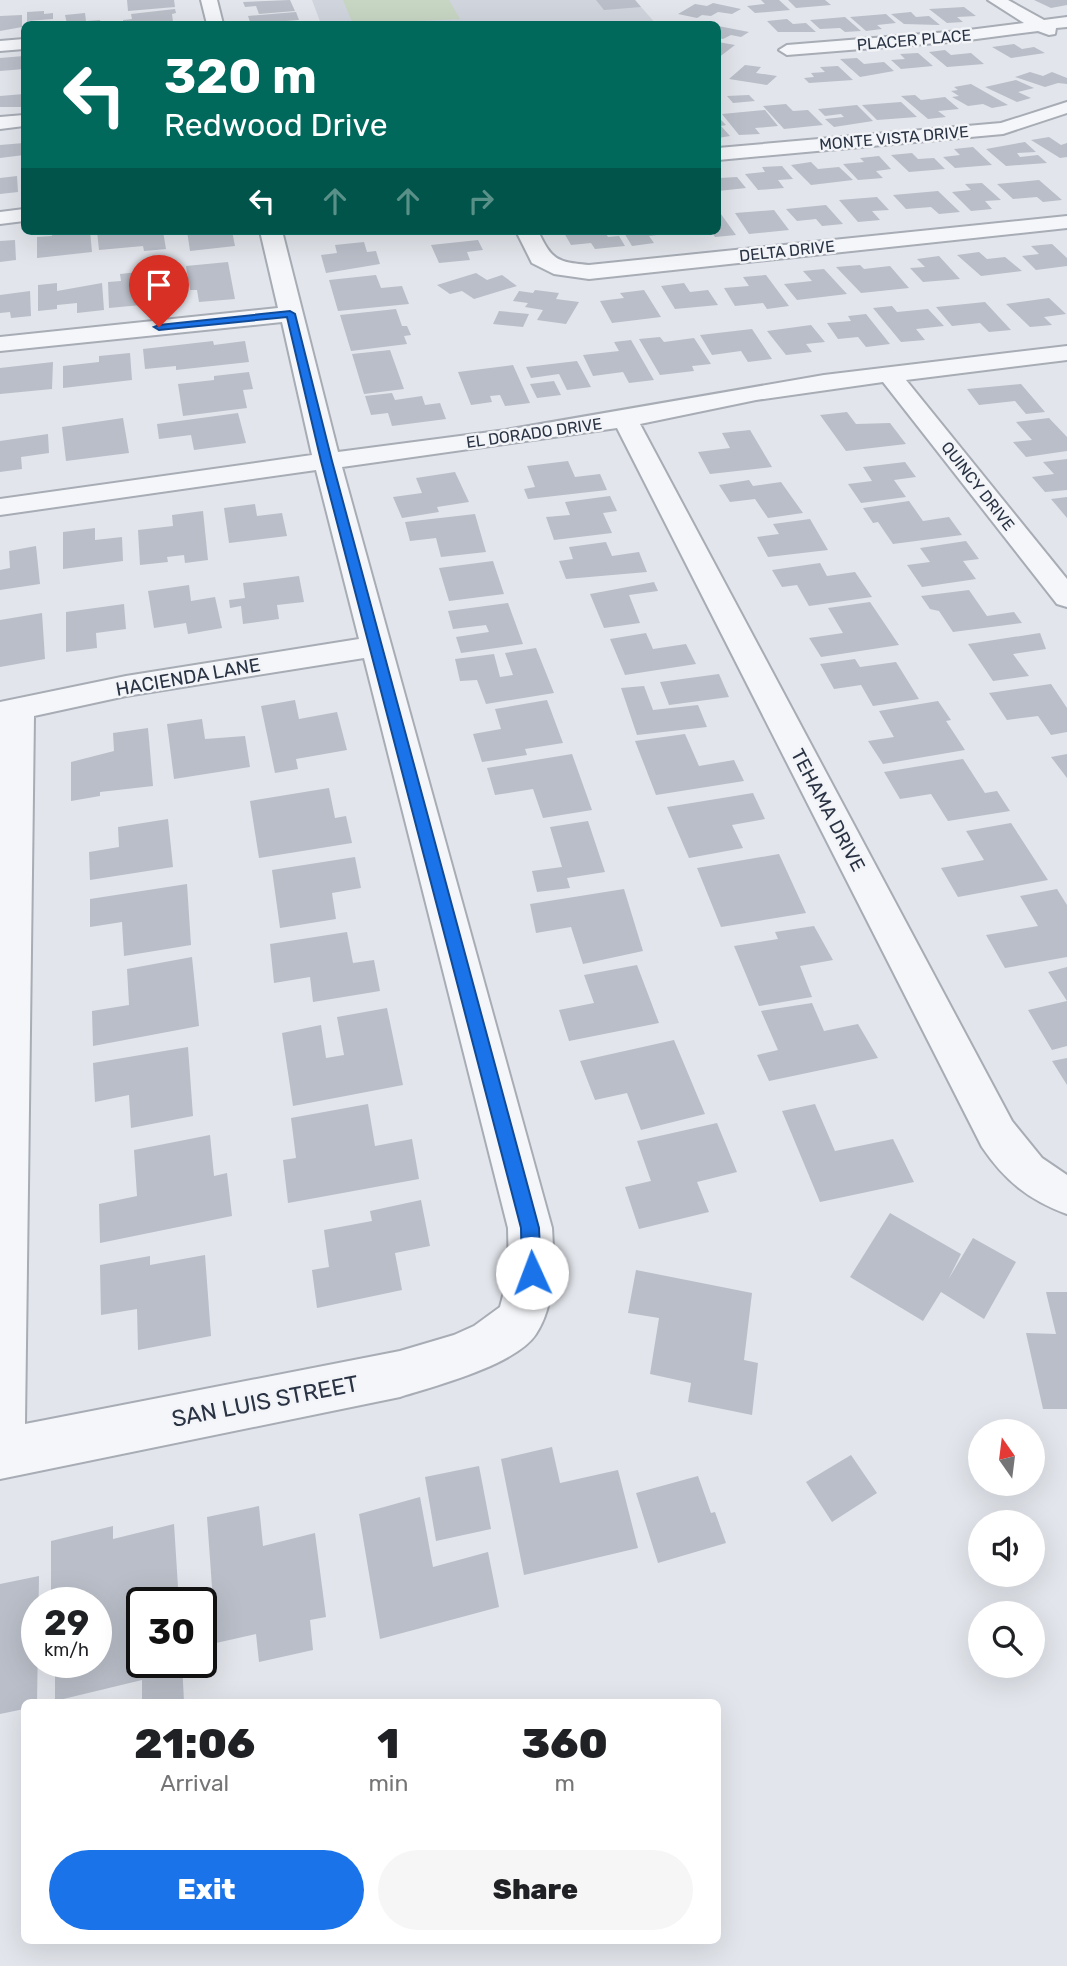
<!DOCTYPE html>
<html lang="en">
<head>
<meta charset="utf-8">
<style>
	:root { --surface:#fff; --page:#f6f6f6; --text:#202124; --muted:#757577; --accent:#1a73e8 }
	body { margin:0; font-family:Rubik,sans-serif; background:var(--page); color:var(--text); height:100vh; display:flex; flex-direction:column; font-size:26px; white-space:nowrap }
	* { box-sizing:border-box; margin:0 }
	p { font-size:23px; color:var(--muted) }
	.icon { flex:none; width:38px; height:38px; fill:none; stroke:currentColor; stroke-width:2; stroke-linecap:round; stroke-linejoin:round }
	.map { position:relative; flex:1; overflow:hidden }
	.panel { position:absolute; left:21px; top:1699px; width:700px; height:245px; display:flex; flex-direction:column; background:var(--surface); border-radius:10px; box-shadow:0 7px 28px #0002 }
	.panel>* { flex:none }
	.banner { position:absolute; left:21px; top:21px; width:700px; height:214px; border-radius:10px; box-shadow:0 7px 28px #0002; background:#00695c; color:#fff; overflow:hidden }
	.needle { width:46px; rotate:346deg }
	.tools { position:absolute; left:968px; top:1419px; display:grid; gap:14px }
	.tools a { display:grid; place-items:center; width:77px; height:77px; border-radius:50%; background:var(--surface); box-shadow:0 7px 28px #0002; font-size:35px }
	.speed { position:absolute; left:21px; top:1587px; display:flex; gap:14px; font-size:35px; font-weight:700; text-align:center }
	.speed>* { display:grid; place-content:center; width:91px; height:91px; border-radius:50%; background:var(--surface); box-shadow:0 7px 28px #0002; line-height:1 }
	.speed small { font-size:18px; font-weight:400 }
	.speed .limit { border:4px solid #111; border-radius:10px; background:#fff; color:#111 }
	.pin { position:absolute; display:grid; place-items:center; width:60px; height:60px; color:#fff; margin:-72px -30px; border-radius:50% 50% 50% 0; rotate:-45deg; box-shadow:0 0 7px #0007 }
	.pin .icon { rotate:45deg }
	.me { position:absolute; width:77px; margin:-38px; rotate:358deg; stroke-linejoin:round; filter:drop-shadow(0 0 5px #0008) }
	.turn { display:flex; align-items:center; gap:24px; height:147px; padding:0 28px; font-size:32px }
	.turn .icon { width:91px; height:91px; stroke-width:2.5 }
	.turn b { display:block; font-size:49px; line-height:60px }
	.lanes { display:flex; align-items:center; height:66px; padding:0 28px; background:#0003; justify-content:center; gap:35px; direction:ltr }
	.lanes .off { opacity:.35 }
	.eta { display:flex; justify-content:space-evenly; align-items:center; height:119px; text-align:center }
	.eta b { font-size:42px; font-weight:800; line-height:49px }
	.action { display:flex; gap:14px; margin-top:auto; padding:14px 28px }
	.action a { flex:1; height:80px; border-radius:42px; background:var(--accent); color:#fff; font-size:28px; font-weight:800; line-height:80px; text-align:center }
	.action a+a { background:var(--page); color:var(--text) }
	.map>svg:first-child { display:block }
	.built { fill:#d0d4dd }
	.green { fill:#c7d5c3 }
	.building { fill:#b9bec8 }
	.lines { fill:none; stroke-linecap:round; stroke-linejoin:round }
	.minor-casing { stroke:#a7acb5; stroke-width:4 }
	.minor { fill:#f5f6f9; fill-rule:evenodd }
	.route { fill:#1a73e8; stroke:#114b97; stroke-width:2 }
	.labels { text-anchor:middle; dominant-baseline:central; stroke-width:5; stroke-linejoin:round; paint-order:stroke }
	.far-street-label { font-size:16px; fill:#293343; stroke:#f2f4f8 }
	.street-label { font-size:19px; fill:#293343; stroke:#f2f4f8 }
	.near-street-label { font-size:23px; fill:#293343; stroke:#f2f4f8 }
</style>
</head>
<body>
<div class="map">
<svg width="1067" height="1966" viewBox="0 0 1067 1966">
	<rect width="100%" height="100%" fill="#e2e5eb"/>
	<path class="built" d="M312 0H635L656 24H321Z"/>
	<path class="green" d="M343 0H449L460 19 353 24Z"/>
	<path class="building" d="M127 0H174L175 7 128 11Z
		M290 0 295 11 259 14 256 6 245 7 243 2Z
		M596 0H635L641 7 604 10Z
		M761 0H779L790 10 755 13 747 6 765 4Z
		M788 0H825L831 5 796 8Z
		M1034 0H1067V5L1051 8Z
		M713 3 741 9 732 14 718 12 711 16 702 15 697 18 678 14 695 4 707 6Z
		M964 7 976 16 957 17 963 22 947 23 929 9Z
		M175 9 176 13 172 14 173 22 123 24V20L132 19 131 14Z
		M44 11V14L53 13V19L27 21V12Z
		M296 12 299 20 286 21 288 24H263L262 21 250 22 248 16Z
		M911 12 916 17 929 16 940 25 904 24 891 14Z
		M85 13 86 21 100 20 101 24H67L65 15Z
		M886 14 896 23 877 25 882 29 866 31 850 17Z
		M22 15V27L0 31V16Z
		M845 17 861 31 845 32 840 28 820 29 810 20Z
		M787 19 793 24 806 23 816 32H778L767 21Z
		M718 26 749 32 741 37 731 35 723 39 718 38Z
		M718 42 735 45 718 58Z
		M1014 44 1022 49 1034 47 1045 53 1011 58 992 47Z
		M945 50 951 55 971 53 984 64 947 67 929 52Z
		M918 53 933 66 901 69 891 60 905 59 900 54Z
		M24 56V69L0 71V58Z
		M857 58 864 64 884 62 894 71 860 77 840 59Z
		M745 65 761 67 756 73 777 76 767 85 729 79Z
		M838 66 853 80 809 83 804 78 814 77 811 73 825 72 820 67Z
		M1030 72 1043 76 1052 72 1067 78V84L1058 83 1045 87 1015 77Z
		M1016 80 1034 88 1018 92 1031 98 1017 102 985 87Z
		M971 84 1008 105 992 108 983 104 968 106 952 97 959 96 951 91 958 90 954 87Z
		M24 94V107H0V96Z
		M749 95 755 101 733 103 727 96Z
		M915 95 921 100 945 97 959 109 938 111 946 117 928 119 901 96Z
		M901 102 917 117 877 120 862 105Z
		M786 104 793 111 808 110 823 125 784 129 763 106Z
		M857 105 873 121 834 127 825 119 844 117 841 114 825 116 818 109Z
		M765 110 778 126 755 128 760 134 739 135 722 114Z
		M718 117 726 125 721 126 730 136 718 138Z
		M1049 137 1061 145 1067 143V157L1060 158 1031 140Z
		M1025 142 1036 152 1017 153 1020 157 1038 155 1047 163 1006 166 986 149Z
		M24 143V155L0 158V145Z
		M973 147 992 165 955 168 943 157 960 155 954 149Z
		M912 153 918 159 934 158 945 169 909 172 891 155Z
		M879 156 891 169 876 171 883 178 858 180 843 164 864 162 860 158Z
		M811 162 818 169 839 167 853 180 811 185 791 165Z
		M782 166 793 179 778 180 784 188 758 190 745 174 765 172 762 167Z
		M718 175 720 178 737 177 746 188 718 191Z
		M17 176 18 192 0 194V178Z
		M1039 180 1062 200 1043 202 1037 197 1013 199 997 184Z
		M982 183 1001 200 985 201 992 209 971 211 952 192 971 190 965 184Z
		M938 191 960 212 939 214 931 207 906 209 893 195Z
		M877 197 889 210 872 211 880 220 858 222 839 200Z
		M826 205 843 224 822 226 816 219 797 221 786 209Z
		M718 210 736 235 715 237 711 231H718Z
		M774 210 789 230 749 234 735 213Z
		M51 231H90L92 252 37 258V237L52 236Z
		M97 231H163L166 249 144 251 143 246 99 250Z
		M187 231H232L235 246 190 251Z
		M563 231H604L608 237 619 236 625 246 595 249 591 243 571 245Z
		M623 231H664L666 234 649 236 654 243 632 246Z
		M15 240 16 260 0 262V241Z
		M478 240 483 250 467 252 470 260 439 263 431 245Z
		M364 242 367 252 376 251 380 264 326 273 321 255 337 253 335 245Z
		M1052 244 1067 258V266L1036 270 1022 256 1039 254 1031 246Z
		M979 252 987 259 1005 257 1022 271 981 276 957 255Z
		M939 256 960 279 923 282 910 268 925 267 917 259Z
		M228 262 235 299 199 302 197 290H190L186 266Z
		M860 265 864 269 890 266 909 288 861 293 836 267Z
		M824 269 847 294 797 300 784 284 812 281 803 271Z
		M158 270 162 303 109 308 108 282 121 281 120 274Z
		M476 273 487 280 502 275 517 286 474 299 462 291 450 294 437 285Z
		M376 275 381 288 402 286 409 304 338 311 329 280Z
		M766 275 789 306 767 309 763 303 735 306 724 288 749 286 743 277Z
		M57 283V291L102 283 104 310 77 313V303L57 305V309L38 311V285Z
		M684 283 690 292 708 290 718 305 675 309 661 286Z
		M535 290 559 293 556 299 579 302 566 324 537 320 543 310 525 307 528 303 513 301 519 291 533 293Z
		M644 290 661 317 612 323 600 301 624 298 620 293Z
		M30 291 31 316 11 318 10 312 0 313V295Z
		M1049 298 1066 314 1044 317 1052 325 1030 327 1006 304Z
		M985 302 1011 330 989 332 980 323 952 326 936 307Z
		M892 306 897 312 928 309 944 326 916 329 925 340 901 342 873 308Z
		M396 309 402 326H407L411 335 404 336 407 344 351 351 340 315Z
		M499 311 529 314 523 327 493 324Z
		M866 314 890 344 866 347 858 337 838 339 827 323 851 321 848 316Z
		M811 325 825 342 806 344 812 352 786 355 767 331Z
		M752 329 772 359 748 362 741 351 712 355 700 335Z
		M660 337 664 342 694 338 711 364 692 366 694 371 660 375 639 339Z
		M631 340 654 380 629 383 623 372 593 376 583 355 619 351 614 342Z
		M213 341 214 345 245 341 249 362 176 370V366L145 369 143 349Z
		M390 350 404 389 364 394 352 354Z
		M130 353 132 380 63 388V366L99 362V356Z
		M577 361 591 387 567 390 559 374 531 378 526 367Z
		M53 362 52 389 0 394V368Z
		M513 365 530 403 505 406 500 395 490 396 492 402 471 405 458 372Z
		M249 372 253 389 243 390 247 408 183 416 178 384 214 380V376Z
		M554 381 561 395 537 398 530 384Z
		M1021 384 1045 412 1026 414 1015 401 979 405 967 389Z
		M392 393 395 400 422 396 425 405 440 403 446 419 392 426 388 413 371 415 365 396Z
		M847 412 856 424 890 423 906 444 846 451 820 415Z
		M238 413 246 443 194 450 191 435 159 439 157 424Z
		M123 418 129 453 66 461 62 427Z
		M1049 418 1067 437V451L1026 457 1013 442 1032 440 1016 422Z
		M750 430 772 467 710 474 698 452 730 448 722 433Z
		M48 434 49 453 21 457 22 469 0 472V441Z
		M1067 459V490L1045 492 1032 477 1054 474 1043 462Z
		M568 461 575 477 600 474 607 490 528 499 524 489 535 487 527 466Z
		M905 462 916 477 894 480 906 497 861 503 848 484 872 481 863 467Z
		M455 472 469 502 437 507 439 512 402 518 393 497 422 493 416 478Z
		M749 480 753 486 781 482 803 513 768 518 755 499 730 502 719 485Z
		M610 496 617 511 603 513 612 533 554 540 546 517 570 515 565 502Z
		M1067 497V518L1051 499Z
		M909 501 923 521 949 517 962 535 893 544 878 522 873 523 863 508Z
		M255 504 257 516 282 513 287 536 229 543 224 508Z
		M203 511 208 560 185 563 184 555 167 557 168 562 140 565 138 530 173 526 172 515Z
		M475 514 486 552 441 557 436 538 410 541 405 522Z
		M810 519 828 550 768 557 757 537 779 534 773 524Z
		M95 528V540L122 537 123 561 63 569V532Z
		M966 541 979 559 963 561 976 579 922 587 907 565 930 562 920 548Z
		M606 542 612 556 639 552 647 572 566 579 559 561 573 559 569 547Z
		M36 546 40 584 0 590V570L10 568 9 551Z
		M493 561 504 594 449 601 439 568Z
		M820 563 827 576 855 572 872 597 809 606 797 585 782 587 772 570Z
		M299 576 304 602 277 605 279 619 243 624 241 606 230 608 229 600 245 598 243 583Z
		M654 582 658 591 629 595 640 623 604 628 590 594Z
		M189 585 191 601 215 597 222 628 188 634 186 623 154 628 148 591Z
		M969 590 987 616 1014 612 1022 623 953 632 939 611 930 609 921 596Z
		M870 602 899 645 821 657 809 638 843 633 828 608Z
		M508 603 523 644 461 653 456 637 489 632 486 625 453 629 448 611Z
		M124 604 126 629 96 633 97 648 66 652V612Z
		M42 613 45 659 0 667V620Z
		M646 633 653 649 686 644 696 664 625 675 610 639Z
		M1040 633 1046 649 1013 654 1029 676 993 681 968 644Z
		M536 648 554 693 486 704 477 680 460 681 455 659 494 654 500 677 513 675 505 653Z
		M855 659 860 667 896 662 919 699 873 706 861 685 834 689 820 664Z
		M719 674 729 697 669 705 660 682Z
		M1051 684 1067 708V732L1051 735 1038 716 1007 720 989 693Z
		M644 686 653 710 698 705 707 727 637 735 621 688Z
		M295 700 299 719 337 712 347 750 296 759 298 769 275 773 261 706Z
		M547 700 563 743 525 749 527 755 482 762 473 734 501 729 495 709Z
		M938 701 951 720 946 721 965 750 883 764 868 741 894 737 879 711Z
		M202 719 205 739 245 736 250 767 174 779 167 724Z
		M148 728 153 786 100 792V796L71 801V762L114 751 113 733Z
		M685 734 699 766 734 760 744 781 656 795 635 741Z
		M572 754 592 810 543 818 533 789 495 795 487 768Z
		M1067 754V778L1051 757Z
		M963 759 985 793 997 791 1010 811 948 821 931 794 900 799 884 772Z
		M329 788 335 818 346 816 352 843 259 858 250 801Z
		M753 793 765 819 732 825 743 848 689 858 667 807Z
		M168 819 173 867 90 880 89 852 119 847 118 827Z
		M588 821 605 872 567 878 570 888 537 892 532 871 562 867 550 827Z
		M1011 823 1048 880 958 897 941 868 984 860 966 831Z
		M779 854 806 913 721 927 697 868Z
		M355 857 361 888 332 893 336 919 280 928 272 870Z
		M187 884 191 945 124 956 122 922 90 927V899Z
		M624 889 643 951 583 964 571 927 536 933 530 904Z
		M1057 889 1067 905V957L1005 968 986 935 1038 926 1020 896Z
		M814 926 833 960 800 966 812 997 759 1006 734 946 778 939 775 932Z
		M347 932 353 963 374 960 380 991 313 1002 310 977 274 983 270 944Z
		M192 957 199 1026 93 1046 92 1011 129 1005 127 969Z
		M637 965 659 1023 569 1041 559 1010 594 1003 584 975Z
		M1067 967V1001L1048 972Z
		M1067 1001V1046L1052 1050 1028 1010Z
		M812 1003 824 1031 858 1024 878 1058 769 1081 757 1055 778 1050 761 1011Z
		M387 1008 403 1085 293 1106 282 1033 321 1025 326 1058 344 1055 337 1017Z
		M674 1040 705 1114 641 1130 627 1093 595 1100 580 1061Z
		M188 1047 193 1116 131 1128 129 1095 95 1102 93 1063Z
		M1067 1058V1085L1052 1061Z
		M368 1104 375 1146 412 1139 419 1179 288 1203 283 1160 296 1158 291 1118Z
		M815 1104 835 1151 893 1139 914 1182 820 1202 782 1111Z
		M717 1123 737 1172 697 1182 709 1212 639 1229 625 1187 651 1181 637 1141Z
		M210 1135 214 1176 227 1173 232 1216 100 1243 99 1204 137 1196 134 1150Z
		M421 1200 430 1246 395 1253 402 1290 317 1308 312 1270 329 1267 324 1230 372 1221 370 1211Z
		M890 1213 961 1254 948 1280 973 1238 1016 1262 984 1319 941 1292 923 1321 850 1277Z
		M205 1255 211 1336 138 1350 137 1309 101 1315 100 1265 150 1256V1265Z
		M636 1270 752 1293 744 1360 758 1363 752 1415 688 1402 691 1383 650 1374 659 1318 628 1313Z
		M1046 1292H1067V1409H1043L1026 1333 1056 1334Z
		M552 1447 560 1483 618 1470 638 1548 524 1575 501 1459Z
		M851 1455 877 1493 832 1522 806 1482Z
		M479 1466 491 1529 436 1541 425 1477Z
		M698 1476 711 1513 715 1512 726 1543 658 1563 636 1493Z
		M420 1497 433 1567 488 1552 499 1607 380 1639 359 1514Z
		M259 1506 263 1546 315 1533 326 1617 310 1620 313 1650 259 1662 256 1634 216 1643 207 1517Z
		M174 1524 179 1603H142V1662H182L184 1702 142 1703V1680L55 1701V1662H96V1603H51V1541L113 1526V1539Z
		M39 1576 37 1703H24V1709L0 1714V1584Z"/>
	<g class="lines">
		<defs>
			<path id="minor" d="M201 0H217L223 24H207Z
				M988 0H1008L1044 20 1067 17V27L1056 28 1055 34 1049 35 1038 31 961 41 787 55 779 50 787 45 961 31 1024 23Z
				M24 39V49L0 51V41Z
				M1067 102V113L1003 134 718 160V148L1001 123Z
				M24 115V126L0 129V117Z
				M24 209V221L0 224V212Z
				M1067 216V228L589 279 554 274 532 263 516 231H538C552 260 556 262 589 265Z
				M260 231H282L338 452 506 430 824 375 1067 346V360L906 380 1067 579V607L1057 604 883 382 756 400 640 424 1012 1121 1042 1158 1067 1175V1214C1029 1200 1005 1181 982 1147L617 428 342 467 552 1228C554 1262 556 1303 536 1334 516 1365 435 1386 400 1397L0 1479V702L126 676 359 639 316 470 0 515V499L312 455 282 322 0 351V337L278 308ZM364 658 508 1228 509 1273 500 1307 474 1326 454 1335 400 1351 25 1424 34 716 126 696Z"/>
		</defs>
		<use href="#minor" class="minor-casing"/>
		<use href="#minor" class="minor"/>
	</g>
	<path class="route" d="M290 311 295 314 332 461 539 1228 541 1273 538 1279 532 1281 525 1279 522 1273 521 1228 321 461 287 317 159 330 154 327 159 325Z"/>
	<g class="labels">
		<g class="far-street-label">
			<text transform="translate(914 40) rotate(-5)">PLACER PLACE</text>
			<text transform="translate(894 138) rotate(-5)">MONTE VISTA DRIVE</text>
			<text transform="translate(787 251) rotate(-6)">DELTA DRIVE</text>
			<text transform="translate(534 433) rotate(-8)">EL DORADO DRIVE</text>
			<text transform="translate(978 486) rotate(52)">QUINCY DRIVE</text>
		</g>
		<g class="street-label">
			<text transform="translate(188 677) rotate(-10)">HACIENDA LANE</text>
			<text transform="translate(828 810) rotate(62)">TEHAMA DRIVE</text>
		</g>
		<g class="near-street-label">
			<text transform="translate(265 1401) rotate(-11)">SAN LUIS STREET</text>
		</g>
	</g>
</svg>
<div class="tools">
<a><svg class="needle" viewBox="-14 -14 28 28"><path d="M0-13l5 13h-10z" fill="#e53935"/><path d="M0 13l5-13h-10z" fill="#757577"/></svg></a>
<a><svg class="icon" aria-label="sound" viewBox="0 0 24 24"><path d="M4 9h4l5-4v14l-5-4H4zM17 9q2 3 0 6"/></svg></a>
<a><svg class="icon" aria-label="search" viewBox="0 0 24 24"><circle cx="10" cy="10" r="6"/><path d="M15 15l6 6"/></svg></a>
</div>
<div class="speed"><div>29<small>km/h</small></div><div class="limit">30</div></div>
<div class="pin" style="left:159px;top:327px;background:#d93025"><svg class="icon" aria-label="arrive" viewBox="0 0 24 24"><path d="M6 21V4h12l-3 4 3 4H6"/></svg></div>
<svg class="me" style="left:532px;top:1273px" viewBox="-20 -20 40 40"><circle r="19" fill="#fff"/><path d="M0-13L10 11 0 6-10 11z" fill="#1a73e8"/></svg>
<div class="banner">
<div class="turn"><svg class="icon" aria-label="left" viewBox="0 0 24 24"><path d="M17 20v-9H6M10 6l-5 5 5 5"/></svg><div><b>320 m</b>Redwood Drive</div></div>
<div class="lanes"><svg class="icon" aria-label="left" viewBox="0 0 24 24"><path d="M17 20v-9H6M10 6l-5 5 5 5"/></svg><svg class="icon off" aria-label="ahead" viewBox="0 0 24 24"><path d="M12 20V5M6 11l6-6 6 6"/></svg><svg class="icon off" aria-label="ahead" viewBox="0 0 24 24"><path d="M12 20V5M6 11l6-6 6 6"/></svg><svg class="icon off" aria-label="right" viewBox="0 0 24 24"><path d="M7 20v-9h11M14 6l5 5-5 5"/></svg></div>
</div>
<section class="panel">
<div class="eta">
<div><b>21:06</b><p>Arrival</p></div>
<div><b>1</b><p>min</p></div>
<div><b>360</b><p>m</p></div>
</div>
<div class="action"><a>Exit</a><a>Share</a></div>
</section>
</div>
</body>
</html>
